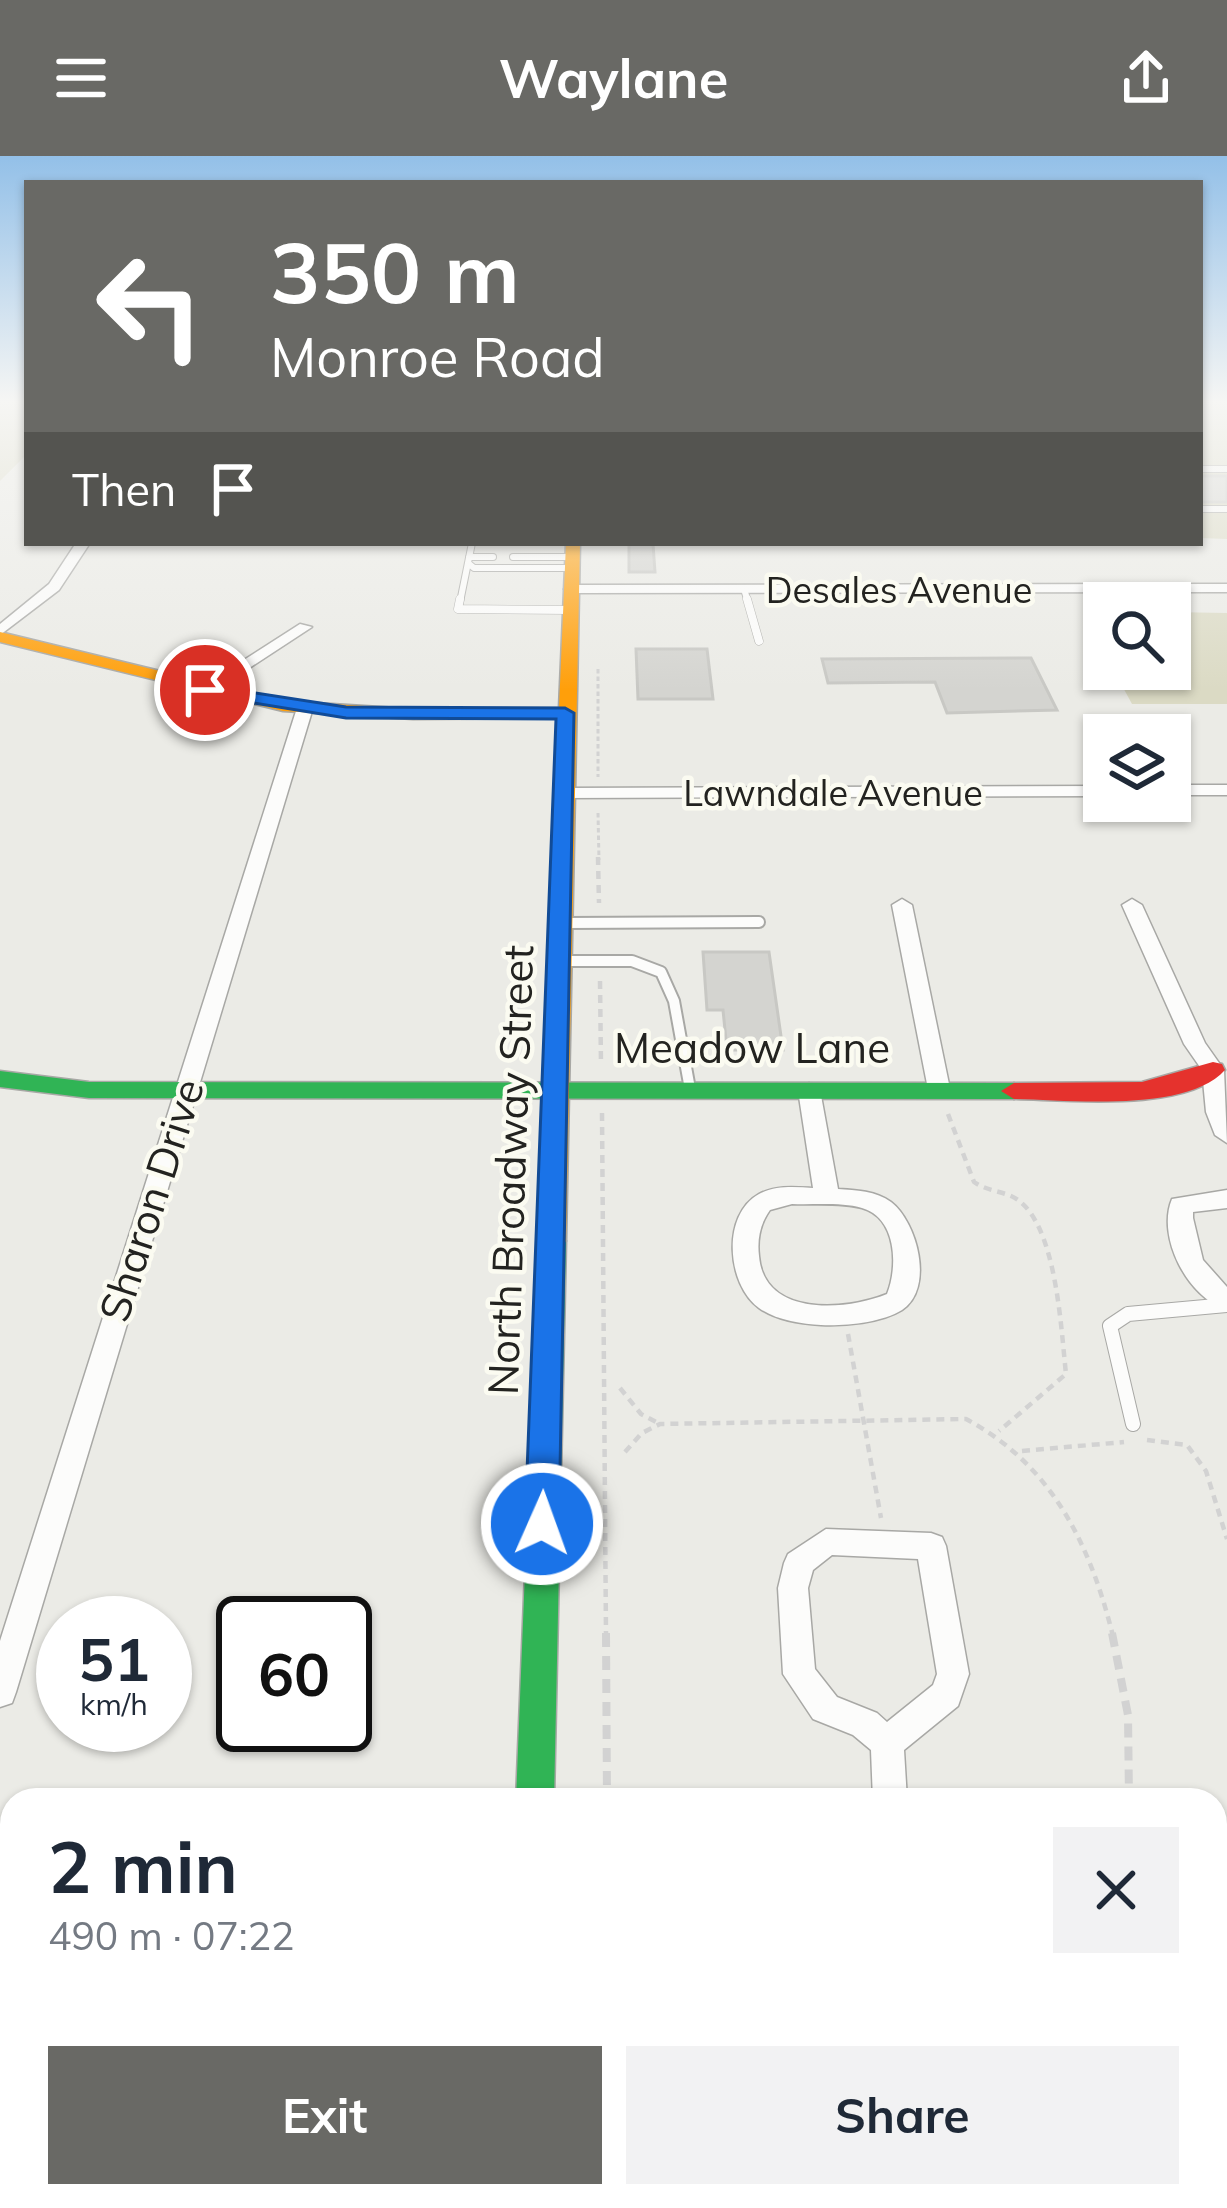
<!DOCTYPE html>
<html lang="en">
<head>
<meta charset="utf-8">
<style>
	:root { --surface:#fff; --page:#f2f2f3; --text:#1f2937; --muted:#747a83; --accent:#696965 }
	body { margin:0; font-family:Mulish,sans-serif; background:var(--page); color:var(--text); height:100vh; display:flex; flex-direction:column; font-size:45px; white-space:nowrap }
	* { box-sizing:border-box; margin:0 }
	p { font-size:39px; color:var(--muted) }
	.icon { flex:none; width:66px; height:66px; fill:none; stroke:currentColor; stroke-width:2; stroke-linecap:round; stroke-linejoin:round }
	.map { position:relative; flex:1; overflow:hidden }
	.side { position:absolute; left:0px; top:1632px; width:1227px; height:420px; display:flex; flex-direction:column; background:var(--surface); border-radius:36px 36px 0 0; box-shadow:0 3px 9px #0004 }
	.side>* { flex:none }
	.hud { position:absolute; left:24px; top:24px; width:1179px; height:366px; border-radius:0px; box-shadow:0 3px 9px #0004; background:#696965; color:#fff; overflow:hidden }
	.tools { position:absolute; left:1083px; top:426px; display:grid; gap:24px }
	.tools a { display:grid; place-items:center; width:108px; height:108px; border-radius:0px; background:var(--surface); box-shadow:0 3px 9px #0004; font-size:60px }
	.speed { position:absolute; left:36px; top:1440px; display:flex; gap:24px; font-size:60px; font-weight:700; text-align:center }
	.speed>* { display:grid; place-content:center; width:156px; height:156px; border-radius:50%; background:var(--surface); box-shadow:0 3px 9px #0004; line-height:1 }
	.speed small { font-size:30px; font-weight:400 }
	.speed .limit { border:6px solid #111; border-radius:18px; background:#fff; color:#111 }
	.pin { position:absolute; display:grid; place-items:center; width:102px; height:102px; color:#fff; margin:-51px; border:6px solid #fff; border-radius:50%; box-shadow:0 3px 12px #0007 }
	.me { position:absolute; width:132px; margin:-66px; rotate:2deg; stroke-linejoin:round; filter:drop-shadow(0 0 9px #0008) }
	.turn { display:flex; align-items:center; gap:42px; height:252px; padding:0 48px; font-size:54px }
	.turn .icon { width:156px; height:156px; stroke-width:2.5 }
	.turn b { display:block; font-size:84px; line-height:102px }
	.then { display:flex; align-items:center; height:114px; padding:0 48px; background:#0003; gap:24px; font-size:45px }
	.round { display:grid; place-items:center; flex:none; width:126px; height:126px; border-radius:0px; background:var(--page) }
	.overview { display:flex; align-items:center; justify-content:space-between; height:204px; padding:0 48px }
	h1 { font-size:72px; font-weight:700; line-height:90px }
	.action { display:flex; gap:24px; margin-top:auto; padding:24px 48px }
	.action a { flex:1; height:138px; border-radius:0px; background:var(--accent); color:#fff; font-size:48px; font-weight:700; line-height:138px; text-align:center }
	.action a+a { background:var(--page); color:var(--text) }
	header { display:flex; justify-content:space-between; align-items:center; height:156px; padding:0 48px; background:var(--accent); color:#fff; font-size:54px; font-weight:700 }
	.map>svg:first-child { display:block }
	.green { fill:#dbdac4 }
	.building { fill:#d4d4d0; stroke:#c8c8c4; stroke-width:3 }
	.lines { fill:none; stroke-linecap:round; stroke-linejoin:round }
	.lane-far3-casing { stroke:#a8a8a5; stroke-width:8 }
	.lane-far2-casing { stroke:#a8a8a5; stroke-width:9 }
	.lane-far1-casing { stroke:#a8a8a5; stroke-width:14 }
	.lane-casing { stroke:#a8a8a5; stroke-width:16 }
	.street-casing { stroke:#a8a8a5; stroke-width:3 }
	.fast-casing { stroke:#a8a8a5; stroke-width:3 }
	.slow-casing { stroke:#a8a8a5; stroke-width:3 }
	.jam-casing { stroke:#a8a8a5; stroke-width:3 }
	.path-far2 { stroke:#d2d2d2; stroke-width:3; stroke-dasharray:4.5 3; stroke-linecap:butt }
	.path-far1 { stroke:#d2d2d2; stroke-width:4.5; stroke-dasharray:8 6; stroke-linecap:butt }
	.path { stroke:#d2d2d2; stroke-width:8; stroke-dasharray:14 9; stroke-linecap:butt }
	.lane-far3 { stroke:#fcfcfb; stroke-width:6 }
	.lane-far2 { stroke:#fcfcfb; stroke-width:8 }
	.lane-far1 { stroke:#fcfcfb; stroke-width:10 }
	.lane { stroke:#fcfcfb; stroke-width:14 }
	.street { fill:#fcfcfb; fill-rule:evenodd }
	.fast { fill:#30b455; fill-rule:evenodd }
	.slow { fill:#ff9f0a; fill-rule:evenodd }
	.jam { fill:#e5322d; fill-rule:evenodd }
	.route { fill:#1a73e8; stroke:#114b97; stroke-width:3 }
	.labels { text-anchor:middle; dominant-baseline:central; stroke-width:9; stroke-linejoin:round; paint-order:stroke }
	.far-street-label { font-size:36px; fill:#232320; stroke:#fbfbf1 }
	.street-label { font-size:42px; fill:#232320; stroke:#fbfbf1 }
</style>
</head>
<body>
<header><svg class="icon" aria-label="menu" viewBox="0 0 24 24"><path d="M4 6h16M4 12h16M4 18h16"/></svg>Waylane<svg class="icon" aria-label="share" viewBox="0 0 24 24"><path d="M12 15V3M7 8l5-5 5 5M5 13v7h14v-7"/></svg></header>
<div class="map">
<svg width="1227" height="2052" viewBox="0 0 1227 2052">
	<rect width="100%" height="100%" fill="#ebebe6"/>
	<path class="green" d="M0 246H27V298L0 325Z
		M1200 246H1227V383L1200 382Z
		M1170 456 1227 457V548H1132L1113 513H1170Z"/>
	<path class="building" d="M1200 320H1227V346H1200Z
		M629 388H653L655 416H629Z
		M636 493H707L713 543H638Z
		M1031 502 1057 554 947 557 935 526 828 527 822 503Z
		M703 796H769L783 894H727L723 854H707Z"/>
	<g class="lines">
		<defs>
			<path id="lane-far3" d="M1200 313H1227
				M1200 353H1227
				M469 401H493
				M513 401H573
				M468 407 474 412H572
				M744 433 748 446
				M460 446 472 387"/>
			<path id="lane-far2" d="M460 443 458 453 570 454
				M747 443 759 485"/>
			<path id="lane-far1" d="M566 767 759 766
				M565 805H632L661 816 674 845 690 933"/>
			<path id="lane" d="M1133 1268 1110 1170 1128 1158 1227 1149"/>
			<path id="street" d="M76 387H90L59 434 0 479V468L49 428Z
				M1227 428V436L571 437 564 433 571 429Z
				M300 468 312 471 211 537 197 534Z
				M305 547 313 552 16 1536 12 1547 0 1551V1485L297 552Z
				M1170 629H1227V639H1170Z
				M1104 630V640L563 642 554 637 563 632Z
				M902 743 912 749 950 933 939 940 928 933 892 749Z
				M1132 743 1142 749 1205 887 1224 914 1227 987 1215 979 1206 956 1202 914 1184 888 1122 749Z
				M809 927 820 934 838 1033C856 1034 876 1035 891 1046 917 1066 935 1132 902 1154 881 1167 845 1170 821 1169 801 1168 776 1164 759 1152 727 1129 721 1059 759 1038 776 1029 795 1031 813 1032L798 934ZM792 1048C813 1049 841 1046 862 1052 897 1062 898 1111 887 1138 845 1155 764 1161 759 1100 757 1083 760 1068 770 1054Z
				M1227 1034V1052L1193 1056V1062L1203 1104 1227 1131V1154C1188 1142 1156 1081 1172 1043Z
				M826 1373 931 1377 942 1381 946 1390 969 1518 958 1550 904 1594 907 1644H873L871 1594 853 1579 813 1563 783 1518 778 1432 784 1407 788 1398ZM832 1399 918 1403 937 1518 933 1529 887 1566 877 1557 837 1541 815 1513 808 1432 813 1414Z
				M1215 1801H1227V1839H1215Z
				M0 1812H12V1850H0Z"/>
			<path id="fast" d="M0 915 89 926 1014 927 1027 935 1014 943 89 942 0 931Z
				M552 1075 562 1078 566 1085 554 1644H516L538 1085 542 1078Z"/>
			<path id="slow" d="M566 387H580L566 1085 562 1092H542L538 1085 559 562 413 563 283 555 0 486V476L283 545 413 553 559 552Z"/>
			<path id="jam" d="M1213 906 1222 908 1225 914C1186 957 1068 944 1014 943L1001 935 1014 927 1142 926Z
				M504 2040H550V2052H504Z"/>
		</defs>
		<use href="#lane-far3" class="lane-far3-casing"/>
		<use href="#lane-far2" class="lane-far2-casing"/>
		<use href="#lane-far1" class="lane-far1-casing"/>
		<use href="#lane" class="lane-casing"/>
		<use href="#street" class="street-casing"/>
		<use href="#fast" class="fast-casing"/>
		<use href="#slow" class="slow-casing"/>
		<use href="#jam" class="jam-casing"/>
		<path class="path-far2" d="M598 513V621
			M598 657 599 704"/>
		<path class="path-far1" d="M598 701 599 747
			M600 825 601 909
			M602 957 606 1480
			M948 958 974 1026C988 1036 1006 1035 1018 1044 1057 1072 1061 1174 1066 1218L999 1275
			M848 1178 881 1362
			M620 1232 641 1258 660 1268
			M1147 1284 1187 1289 1206 1315 1227 1383
			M1022 1295 1124 1286
			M625 1296 642 1277 660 1268 966 1263C1052 1309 1090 1388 1113 1480"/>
		<path class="path" d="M606 1477 607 1644
			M1112 1477 1128 1559 1129 1644
			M607 2040V2052"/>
		<use href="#lane-far3" class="lane-far3"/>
		<use href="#lane-far2" class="lane-far2"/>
		<use href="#lane-far1" class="lane-far1"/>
		<use href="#lane" class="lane"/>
		<use href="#street" class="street"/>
		<use href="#fast" class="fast"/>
		<use href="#slow" class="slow"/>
		<use href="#jam" class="jam"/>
	</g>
	<linearGradient id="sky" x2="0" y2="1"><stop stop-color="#93c0e8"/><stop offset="0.46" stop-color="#f6f6f4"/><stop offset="1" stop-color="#f6f6f4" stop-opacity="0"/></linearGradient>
	<rect width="1227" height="534" fill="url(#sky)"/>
	<path class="route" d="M205 529 346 551 565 552 574 557 559 1368 554 1378 542 1382 530 1378 525 1368 556 563 346 562 198 538V530Z"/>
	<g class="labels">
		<g class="far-street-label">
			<text x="899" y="433">Desales Avenue</text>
			<text x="833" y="636">Lawndale Avenue</text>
		</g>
		<g class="street-label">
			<text x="752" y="891">Meadow Lane</text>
			<text transform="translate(510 1014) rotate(-88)">North Broadway Street</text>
			<text transform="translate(151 1044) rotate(-72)">Sharon Drive</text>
		</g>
	</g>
</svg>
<div class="tools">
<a><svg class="icon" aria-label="search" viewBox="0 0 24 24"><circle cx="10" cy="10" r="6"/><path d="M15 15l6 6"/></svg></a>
<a><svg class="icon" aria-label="layers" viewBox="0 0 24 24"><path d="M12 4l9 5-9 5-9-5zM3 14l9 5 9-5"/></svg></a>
</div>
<div class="speed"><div>51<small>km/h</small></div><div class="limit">60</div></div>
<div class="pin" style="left:205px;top:534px;background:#d93025"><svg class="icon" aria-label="arrive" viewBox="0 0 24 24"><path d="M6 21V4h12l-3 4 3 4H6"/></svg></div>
<svg class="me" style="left:542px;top:1368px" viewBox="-20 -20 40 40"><circle r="17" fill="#1a73e8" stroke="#fff" stroke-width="3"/><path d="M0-11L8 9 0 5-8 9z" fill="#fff"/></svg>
<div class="hud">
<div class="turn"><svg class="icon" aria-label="left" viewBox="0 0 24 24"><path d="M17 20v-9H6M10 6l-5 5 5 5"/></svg><div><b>350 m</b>Monroe Road</div></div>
<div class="then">Then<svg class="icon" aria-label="arrive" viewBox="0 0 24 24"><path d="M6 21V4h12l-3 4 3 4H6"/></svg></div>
</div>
<section class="side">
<div class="overview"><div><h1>2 min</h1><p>490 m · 07:22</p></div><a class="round"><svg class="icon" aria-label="close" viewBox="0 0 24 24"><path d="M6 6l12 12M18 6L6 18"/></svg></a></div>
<div class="action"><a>Exit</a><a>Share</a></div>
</section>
</div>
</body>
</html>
